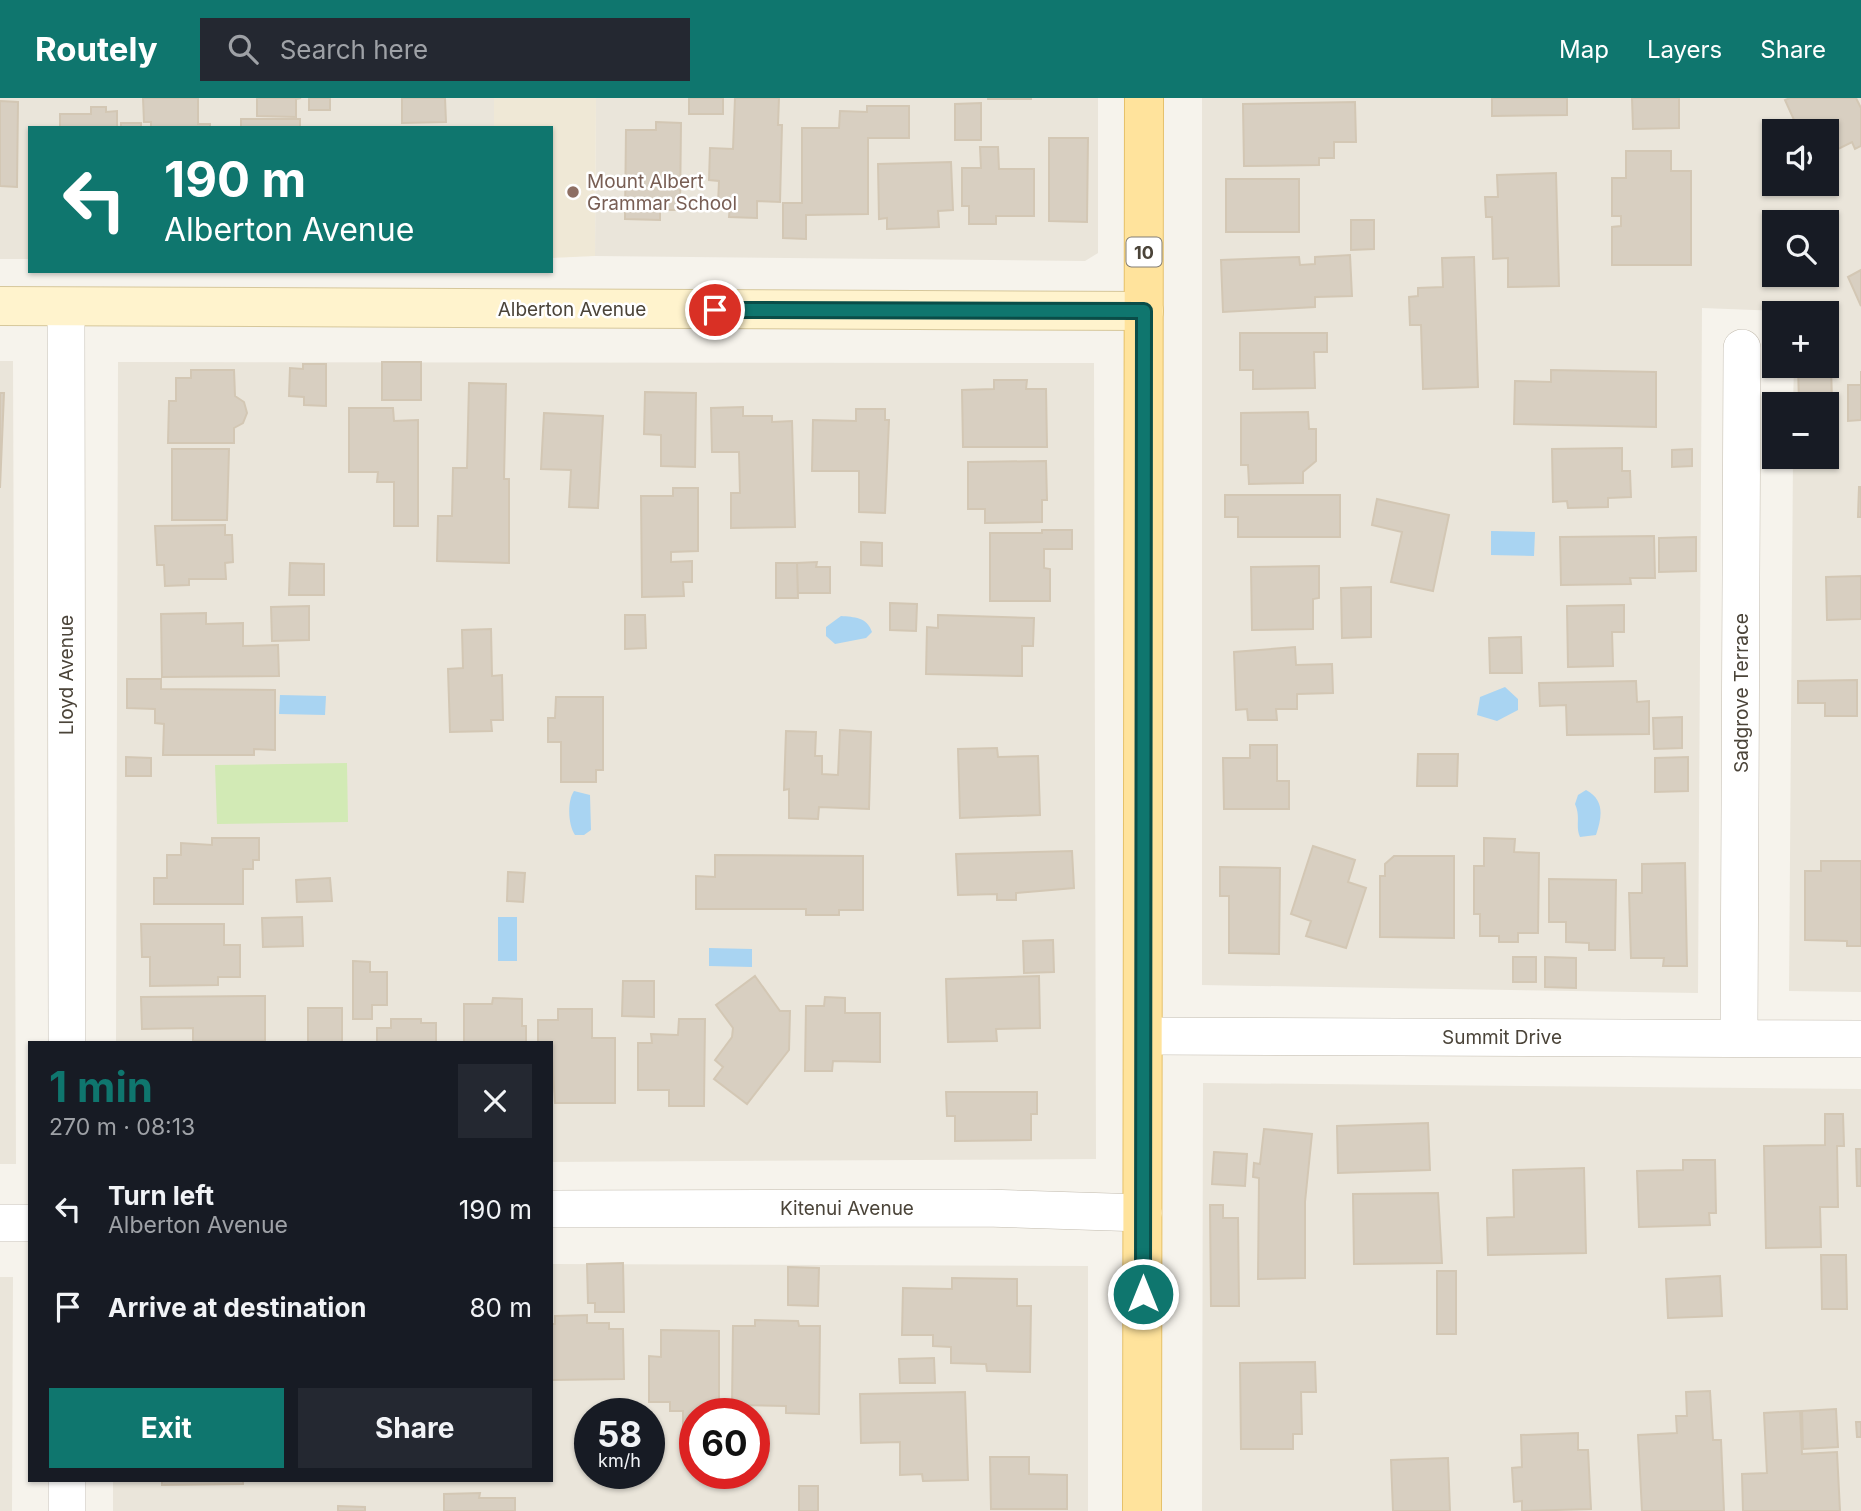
<!DOCTYPE html>
<html lang="en">
<head>
<meta charset="utf-8">
<style>
	:root { --surface:#171b24; --page:#242831; --text:#f1f3f6; --muted:#9ea1a6; --accent:#0f766e }
	body { margin:0; font-family:Inter,sans-serif; background:var(--page); color:var(--text); height:100vh; display:flex; flex-direction:column; font-size:26px; white-space:nowrap }
	* { box-sizing:border-box; margin:0 }
	p { font-size:23px; color:var(--muted) }
	.icon { flex:none; width:38px; height:38px; fill:none; stroke:currentColor; stroke-width:2; stroke-linecap:round; stroke-linejoin:round }
	.map { position:relative; flex:1; overflow:hidden }
	.side { position:absolute; left:28px; top:943px; width:525px; height:441px; display:flex; flex-direction:column; background:var(--surface); border-radius:0px; box-shadow:0 2px 5px #0004 }
	.side>* { flex:none }
	.top-card { position:absolute; left:28px; top:28px; width:525px; height:147px; border-radius:0px; box-shadow:0 2px 5px #0004; background:#0f766e; color:#fff; overflow:hidden }
	.fabs { position:absolute; left:1762px; top:21px; display:grid; gap:14px }
	.fabs a { display:grid; place-items:center; width:77px; height:77px; border-radius:0px; background:var(--surface); box-shadow:0 2px 5px #0004; font-size:35px }
	.speed { position:absolute; left:574px; top:1300px; display:flex; gap:14px; font-size:35px; font-weight:700; text-align:center }
	.speed>* { display:grid; place-content:center; width:91px; height:91px; border-radius:50%; background:var(--surface); box-shadow:0 2px 5px #0004; line-height:1 }
	.speed small { font-size:18px; font-weight:400 }
	.speed .limit { border:10px solid #d22; background:#fff; color:#111 }
	.pin { position:absolute; display:grid; place-items:center; width:60px; height:60px; color:#fff; margin:-30px; border:4px solid #fff; border-radius:50%; box-shadow:0 2px 7px #0007 }
	.me { position:absolute; width:77px; margin:-38px; rotate:0deg; stroke-linejoin:round; filter:drop-shadow(0 0 5px #0008) }
	.turn { display:flex; align-items:center; gap:24px; height:147px; padding:0 21px; font-size:32px }
	.turn .icon { width:91px; height:91px; stroke-width:2.5 }
	.turn b { display:block; font-size:49px; line-height:60px }
	.round { display:grid; place-items:center; flex:none; width:74px; height:74px; border-radius:0px; background:var(--page) }
	.summary { display:flex; align-items:center; justify-content:space-between; height:119px; padding:0 21px }
	h1 { font-size:42px; font-weight:700; line-height:52px; color:var(--accent) }
	.action { display:flex; gap:14px; margin-top:auto; padding:14px 21px }
	.action a { flex:1; height:80px; border-radius:0px; background:var(--accent); color:#fff; font-size:28px; font-weight:700; line-height:80px; text-align:center }
	.action a+a { background:var(--page); color:var(--text) }
	ul { padding:0; list-style:none }
	li { display:flex; align-items:center; gap:21px; height:98px; padding:0 21px }
	li div { flex:1 }
	li b { display:block; font-size:26px }
	li em { font-style:normal }
	header { display:flex; align-items:center; gap:42px; box-sizing:border-box; height:98px; padding:0 35px; background:var(--accent); color:#fff }
	header strong { font-size:33px }
	nav { display:flex; gap:38px; margin-inline-start:auto; font-size:24px }
	.search { width:490px; height:63px; background:var(--page); display:flex; align-items:center; gap:18px; box-sizing:border-box; padding:0 24px; border-radius:0px; color:var(--muted); font-size:26px }
	.map>svg:first-child { display:block }
	.residential { fill:#eae5da; fill-rule:evenodd }
	.education { fill:#efe8d6 }
	.green { fill:#d2eab5 }
	.water { fill:#a9d4f2 }
	.building { fill:#d8cfc1; stroke:#d3c7b4; stroke-width:2 }
	.lines { fill:none; stroke-linecap:round; stroke-linejoin:round }
	.street-casing { stroke:#c2bbae; stroke-width:38 }
	.secondary-casing { stroke:#d6c79b; stroke-width:40 }
	.primary-casing { stroke:#e6c16a; stroke-width:40 }
	.street { stroke:#fff; stroke-width:37 }
	.secondary { stroke:#fff3cd; stroke-width:38 }
	.primary { stroke:#ffe39c; stroke-width:38 }
	.route-casing { stroke:#0a4d48; stroke-width:18 }
	.route { stroke:#0f766e; stroke-width:12 }
	.education-dot { fill:#8d6e63; stroke:#fff; stroke-width:2.5 }
	.labels { text-anchor:middle; dominant-baseline:central; stroke-width:5; stroke-linejoin:round; paint-order:stroke }
	.shield { fill:#fff; stroke:#817c74; stroke-width:2 }
	.shield-label { font-size:18px; font-weight:bold; fill:#4b4439 }
	.education-label { font-size:19px; fill:#785e54; stroke:#fff; text-anchor:start }
	.street-label { font-size:19px; fill:#4b4439; stroke:#fff }
</style>
</head>
<body>
<header>
<strong>Routely</strong>
<div class="search"><svg class="icon" aria-label="search" viewBox="0 0 24 24"><circle cx="10" cy="10" r="6"/><path d="M15 15l6 6"/></svg>Search here</div>
<nav><a>Map</a><a>Layers</a><a>Share</a></nav>
</header>
<div class="map">
<svg width="1861" height="1413" viewBox="0 0 1861 1413">
	<rect width="100%" height="100%" fill="#f6f3ec"/>
	<path class="residential" d="M0 0H494V30H30V161H0Z
		M596 0H1098V155L1085 163 595 158Z
		M1202 0H1861V894L1789 893 1793 359H1827V306H1793L1794 268H1827V215L1702 210 1698 895 1202 887ZM1774 33H1827V86H1774ZM1774 124H1827V177H1774Z
		M0 263H13L16 1066H0Z
		M118 264 1094 265 1096 1061 551 1064V945H116Z
		M1203 985 1861 991V1413H1202Z
		M551 1166 1088 1168V1413H113V1383L551 1382ZM590 1316H649V1376H590ZM695 1316H754V1376H695Z
		M0 1179H13L12 1413H0Z"/>
	<path class="education" d="M494 0H596L595 158 551 160V30H494Z"/>
	<path class="green" d="M347 665 348 724 217 726 215 667Z"/>
	<path class="water" d="M1491 433 1535 434 1534 458 1491 457Z
		M841 518C854 519 867 519 872 534L866 540 835 546 826 538V529Z
		M1505 589 1518 601V612L1497 623 1477 617 1480 599Z
		M280 597 326 598 325 617 279 616Z
		M1586 692C1605 702 1602 719 1596 737L1580 739C1575 728 1581 719 1575 706L1578 697Z
		M574 693 590 697 591 732 584 737H575C568 727 567 703 574 693Z
		M498 819H517V863H498Z
		M709 850 752 851V869L709 868Z"/>
	<path class="building" d="M143 0H198V26H210V30H151V24H144Z
		M257 0H301L296 1V19L257 18Z
		M309 0H330V12H309Z
		M402 0H445L446 24 402 25Z
		M689 0H723V16H689Z
		M735 0H779L778 27H782L780 104 757 103V120L729 119 730 106H718L719 83 709 82 710 50 733 51Z
		M988 0H1031V1H988Z
		M1492 0H1567V17L1492 18Z
		M1632 0H1679V30L1633 31Z
		M1790 0H1856L1861 10V48L1855 51 1852 44 1832 54 1827 33H1799L1785 2Z
		M0 3 18 4 17 89 0 88Z
		M1355 4 1356 44H1334V60H1319V67L1244 68 1243 6Z
		M981 5V42H955V6Z
		M867 8H909V40H868V116L806 117V141L783 140V105H802V30H839L840 13 867 14Z
		M91 9H106V14L117 13V30H60V16H91Z
		M241 21H300V30H241Z
		M656 24 681 25 680 112H660V122L625 121 626 32H656Z
		M121 25H141V30H121Z
		M1049 40H1088L1087 124 1049 123Z
		M980 49H998L999 71H1034V118H996V126H969V108H962V70H981Z
		M1626 53H1671V73H1691V167H1612V129L1621 128V118H1612V80H1626Z
		M951 64 953 112 938 113 939 129 887 131V120L879 121 878 66Z
		M1556 75 1559 188 1508 189V160L1493 161 1492 119H1486L1485 99H1498L1497 77Z
		M1226 81H1299V134H1226Z
		M1351 122H1374V151L1351 152Z
		M1350 157 1352 198 1315 199V209L1223 214 1221 162 1299 159 1300 167 1315 166V159Z
		M1474 159 1478 289 1423 291 1421 227H1410L1409 199 1418 198V190L1443 189 1442 160Z
		M1861 172V208L1848 179Z
		M1240 235H1327V254H1314L1315 290 1253 291V272H1240Z
		M382 264H421V302H382Z
		M303 266H326V308L304 307V299L289 298 290 270 303 271Z
		M1831 269 1832 302 1799 303 1798 270Z
		M191 272H234L235 298 244 304 247 315 243 325 234 330V345H168L169 303H176V280H191Z
		M1551 272 1656 274V329L1514 326 1515 283 1551 284Z
		M1861 273V322L1848 323V287H1861Z
		M994 282H1027L1026 291H1046L1047 349H963L962 292 994 291Z
		M469 285 506 286 504 381H509V465L437 463 438 418H452L453 370H467Z
		M645 294 696 295 695 369 661 368V337L644 336Z
		M0 295H4L0 390Z
		M743 309V318H772V324L792 323 795 429 731 430V395H740L739 354H712L711 310Z
		M349 310H393L394 323 418 322V428H394V384H377L378 374H349Z
		M856 311H885V322H889L885 415 859 414V373H812L813 322 856 323Z
		M1308 314 1309 331H1316V363L1303 374V385L1249 386 1248 367H1241V315Z
		M544 315 603 318 598 410 569 409 571 372 541 371Z
		M1622 350V373H1630L1631 399 1608 400V409L1568 410 1567 403 1553 404 1552 351Z
		M172 351H229L227 422H172Z
		M1692 351V368L1672 369V352Z
		M1046 363 1047 402H1042V424L985 425V411H968V364Z
		M1859 389H1861V419H1858Z
		M673 390H698V453L671 454V464L692 463V484H683L684 498 642 499 641 398H673Z
		M1225 397H1340V439H1238V419H1225Z
		M1377 401 1449 417 1433 493 1391 484 1402 434 1372 427Z
		M225 427V437H232L233 464 225 465 226 481H189V487L165 488 164 467H157L155 428Z
		M1042 432H1072V451H1044V470L1050 471V503H990V435H1042Z
		M1654 438 1655 480H1630L1631 486 1561 487 1560 439Z
		M1696 439V473L1659 474V440Z
		M861 444 882 445V468L861 467Z
		M817 464 816 469H830V495H798L797 465Z
		M290 465 324 466V497H289Z
		M776 465H797L798 500H776Z
		M1319 468V500L1313 501V531L1252 532 1251 469Z
		M1861 478V521L1827 522 1826 479Z
		M1371 489V539L1342 540 1341 490Z
		M890 505 917 506 916 533 890 532Z
		M1624 507V534H1612L1613 568 1568 569 1567 508Z
		M309 508V542L272 543 271 509Z
		M206 515V526L243 525V548L278 547 279 578 162 579 161 516Z
		M625 517H645L646 550 625 551Z
		M938 517 1034 520 1033 548H1022V578L926 576 927 529 938 530Z
		M491 531 492 578 502 577 503 622H491L492 633 450 634 448 571 463 570 462 532Z
		M1521 539 1522 575H1490L1489 540Z
		M1295 549 1296 567 1332 566 1333 595 1297 596V611H1276L1277 622H1248L1247 611 1236 612 1234 554Z
		M127 581H161V591L275 592V652L254 651V657H163L164 626 155 625V611L127 610Z
		M1857 582V618H1825V605H1798V583Z
		M1636 583 1637 604 1649 603V636L1567 637 1566 607 1540 608 1539 585Z
		M556 599H603V672H596V684H561V644H548V620H555Z
		M1682 619V650L1654 651 1653 620Z
		M840 632 871 634 869 711 819 709 818 721 789 720V691L784 692 786 633 816 634 815 658H822V676L838 677Z
		M1250 647H1277V683H1289V711H1224L1223 660H1250Z
		M997 650 998 659 1038 658 1040 717 960 720 958 651Z
		M1418 656H1458L1457 688H1417Z
		M126 659 151 660V678H126Z
		M1688 659V693L1655 694V660Z
		M212 740H259V762H253V771H243V806H154V780H167V757H181V745L212 747Z
		M1484 740 1515 741 1514 754 1539 755 1538 835H1518V844H1499V838H1480V816H1474V768H1484Z
		M1313 748 1355 762 1348 784 1366 790 1346 850 1306 838 1311 823 1291 816Z
		M1072 753 1074 790 1016 795V802H997V796L958 797 956 756Z
		M715 757 863 758V812H839V817H806V811H696V778L715 779Z
		M1394 758H1454V840L1380 839V778H1385V766Z
		M1821 763H1861V848H1847V843L1805 842V773H1821Z
		M1685 765 1687 868H1663L1664 860H1631L1629 795H1642V766Z
		M1220 769 1280 770 1279 856 1229 855V798H1220Z
		M508 774 525 775 523 804 507 803Z
		M330 780 332 803 297 804 296 782Z
		M1549 781 1616 782 1615 852H1589V845L1566 844V824H1549Z
		M302 819 303 848 263 849 262 820Z
		M141 826H224V847H240V879H218V887L150 888V859H142Z
		M1053 842 1054 874 1024 875 1023 843Z
		M1513 859H1536V884H1513Z
		M1545 859 1576 860V890L1545 889Z
		M353 863 370 864V874H387V907H372V921H353Z
		M755 878 780 913H790L789 952 747 1006 714 981 723 969 715 962 732 939 733 930 716 907Z
		M1039 878 1040 930 996 931 997 943 948 944 946 881Z
		M623 883H654V919L622 918Z
		M265 898V943H193V930L142 931 141 899Z
		M825 899 845 900V915H880V964L833 963 832 973H805L806 908H824Z
		M493 900 522 901V928H526V945H464V906H492Z
		M308 910H342V945H308Z
		M558 911H592V940H615V1005H555L551 945H538V922H558Z
		M391 921H421V925H436V945H377V930H391Z
		M679 921H705L704 1008H669V992H638V945H652L651 936 678 937Z
		M946 994H1037V1016H1031V1042L955 1043V1018H947Z
		M1825 1016H1843L1844 1048H1837L1838 1109H1820L1821 1149 1766 1150 1764 1048 1825 1047Z
		M1428 1025 1430 1072 1338 1075 1337 1028Z
		M1264 1031 1312 1036 1305 1104V1180L1258 1181 1259 1080 1253 1079 1254 1065 1260 1066Z
		M1856 1051H1861V1088H1857Z
		M1214 1054 1247 1056 1245 1088 1212 1086Z
		M1683 1062H1715L1716 1115H1709L1710 1127 1639 1129 1637 1073 1683 1072Z
		M1584 1070 1586 1155 1488 1157 1487 1120 1514 1119 1513 1072Z
		M1438 1095 1442 1165 1354 1166 1353 1096Z
		M1210 1107H1223V1120H1238L1239 1208H1211Z
		M1821 1157H1846L1847 1211H1822Z
		M623 1165 624 1214H595V1205H588L587 1166Z
		M788 1169 819 1170 818 1208 788 1207Z
		M1437 1173H1456V1236H1437Z
		M1720 1178 1722 1218 1668 1220 1666 1181Z
		M952 1180 1017 1181V1208H1031L1030 1274 987 1273 986 1266 951 1265V1249L933 1248V1237H902L903 1190 952 1191Z
		M587 1217V1225H609V1231H623L624 1281 551 1282V1226H555V1218Z
		M755 1222 798 1223 799 1228H820L819 1316 786 1315V1308L732 1307 733 1228H755Z
		M661 1232 719 1233V1316H695V1331L683 1330V1313H670V1304H649V1258L661 1259Z
		M934 1260 935 1285H900L899 1261Z
		M1315 1264 1316 1294H1301L1302 1336H1293V1351H1241L1240 1265Z
		M1710 1293 1713 1342H1721L1724 1413H1642L1638 1337 1677 1335 1676 1318H1687L1686 1294Z
		M965 1294 968 1382 923 1383 922 1376 900 1377V1344L861 1345 860 1296Z
		M1836 1311 1838 1349 1803 1351 1802 1313Z
		M1800 1313 1802 1356 1837 1354 1840 1413H1743L1742 1376 1767 1375 1764 1315Z
		M1856 1324H1861V1339H1857Z
		M1578 1335V1352H1588L1591 1411 1522 1413V1403L1514 1404 1512 1370 1522 1369 1521 1337Z
		M990 1359H1029V1376L1067 1377V1411H991Z
		M1448 1360 1450 1413H1393L1391 1362Z
		M162 1382H243V1386L162 1387Z
		M799 1388H818V1413H799Z
		M480 1395 479 1400H515V1413H444V1396Z
		M338 1408 365 1409V1413H338Z"/>
	<g class="lines">
		<defs>
			<path id="street" d="M66 209 67 945
				M1144 938 1861 941
				M1739 939 1742 250
				M551 1111 986 1110 1143 1115
				M0 1125H30
				M67 1382V1413"/>
			<path id="secondary" d="M0 208 1144 213"/>
			<path id="primary" d="M1142 1413 1144 0"/>
		</defs>
		<use href="#street" class="street-casing"/>
		<use href="#secondary" class="secondary-casing"/>
		<use href="#primary" class="primary-casing"/>
		<use href="#street" class="street"/>
		<use href="#secondary" class="secondary"/>
		<use href="#primary" class="primary"/>
	</g>
	<g class="lines">
		<defs>
			<path id="route" d="M715 212 1144 213 1143 1196"/>
		</defs>
		<use href="#route" class="route-casing"/>
		<use href="#route" class="route"/>
	</g>
	<circle class="education-dot" cx="573" cy="94" r="7"/>
	<g class="labels">
		<rect class="shield" x="1126.5" y="139.5" width="35" height="29" rx="5"/>
		<g class="shield-label">
			<text x="1144" y="154">10</text>
		</g>
		<g class="education-label">
			<text x="587" y="83">Mount Albert<tspan x="587" dy="22">Grammar School</tspan></text>
		</g>
		<g class="street-label">
			<text x="572" y="211">Alberton Avenue</text>
			<text transform="translate(66 577) rotate(-90)">Lloyd Avenue</text>
			<text transform="translate(1741 595) rotate(-90)">Sadgrove Terrace</text>
			<text x="1502" y="939">Summit Drive</text>
			<text x="847" y="1110">Kitenui Avenue</text>
		</g>
	</g>
</svg>
<div class="fabs">
<a><svg class="icon" aria-label="sound" viewBox="0 0 24 24"><path d="M4 9h4l5-4v14l-5-4H4zM17 9q2 3 0 6"/></svg></a>
<a><svg class="icon" aria-label="search" viewBox="0 0 24 24"><circle cx="10" cy="10" r="6"/><path d="M15 15l6 6"/></svg></a>
<a>+</a>
<a>−</a>
</div>
<div class="speed"><div>58<small>km/h</small></div><div class="limit">60</div></div>
<div class="pin" style="left:715px;top:212px;background:#d93025"><svg class="icon" aria-label="arrive" viewBox="0 0 24 24"><path d="M6 21V4h12l-3 4 3 4H6"/></svg></div>
<svg class="me" style="left:1143px;top:1196px" viewBox="-20 -20 40 40"><circle r="17" fill="#0f766e" stroke="#fff" stroke-width="3"/><path d="M0-11L8 9 0 5-8 9z" fill="#fff"/></svg>
<div class="top-card">
<div class="turn"><svg class="icon" aria-label="left" viewBox="0 0 24 24"><path d="M17 20v-9H6M10 6l-5 5 5 5"/></svg><div><b>190 m</b>Alberton Avenue</div></div>
</div>
<section class="side">
<div class="summary"><div><h1>1 min</h1><p>270 m · 08:13</p></div><a class="round"><svg class="icon" aria-label="close" viewBox="0 0 24 24"><path d="M6 6l12 12M18 6L6 18"/></svg></a></div>
<ul>
<li><svg class="icon" aria-label="left" viewBox="0 0 24 24"><path d="M17 20v-9H6M10 6l-5 5 5 5"/></svg><div><b>Turn left</b><p>Alberton Avenue</p></div><em>190 m</em></li>
<li><svg class="icon" aria-label="arrive" viewBox="0 0 24 24"><path d="M6 21V4h12l-3 4 3 4H6"/></svg><div><b>Arrive at destination</b></div><em>80 m</em></li>
</ul>
<div class="action"><a>Exit</a><a>Share</a></div>
</section>
</div>
</body>
</html>
